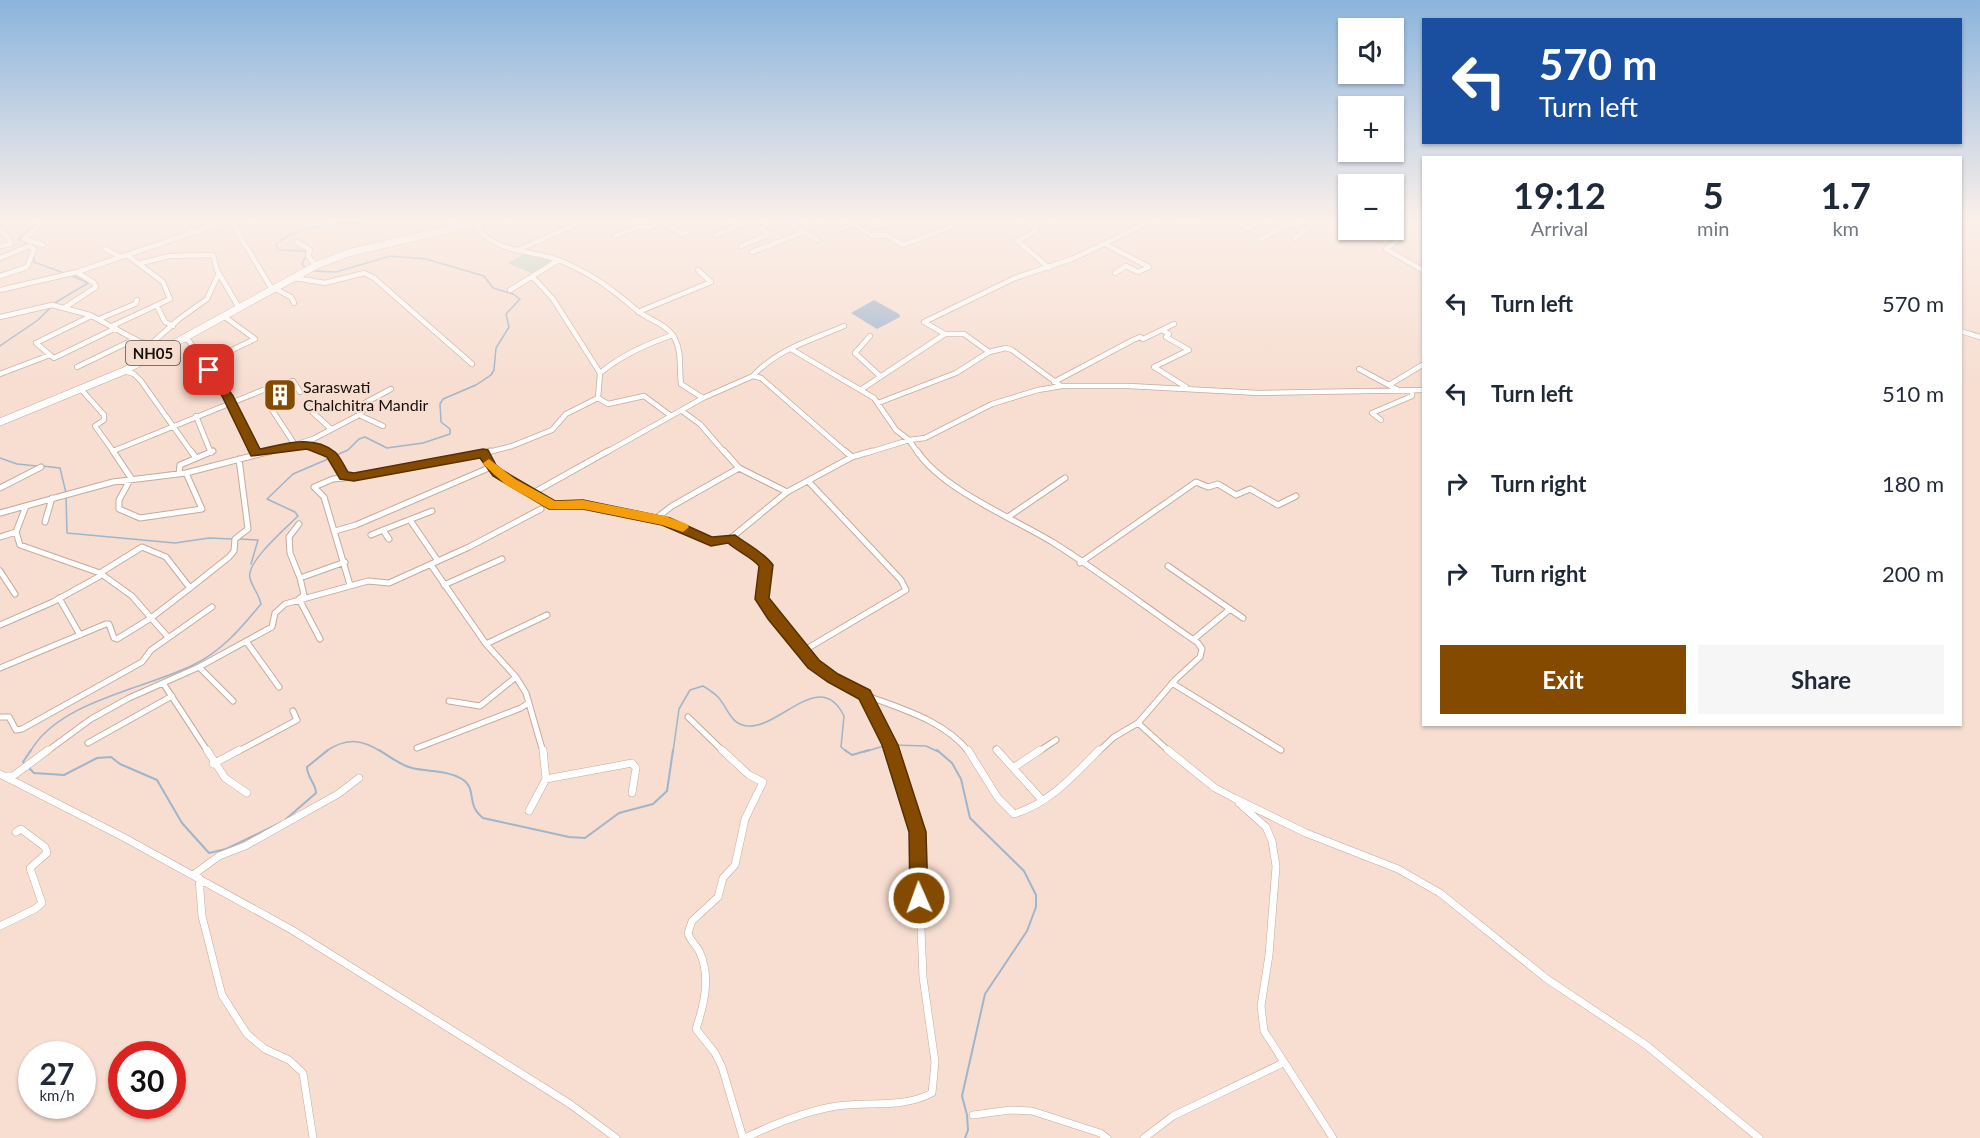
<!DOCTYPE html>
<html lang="en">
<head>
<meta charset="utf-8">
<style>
	:root { --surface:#fff; --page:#f6f6f7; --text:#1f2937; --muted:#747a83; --accent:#834a00 }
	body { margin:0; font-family:Lato,sans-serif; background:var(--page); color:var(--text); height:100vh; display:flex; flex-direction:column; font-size:22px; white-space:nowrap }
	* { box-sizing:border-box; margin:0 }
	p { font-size:20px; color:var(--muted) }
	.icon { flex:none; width:33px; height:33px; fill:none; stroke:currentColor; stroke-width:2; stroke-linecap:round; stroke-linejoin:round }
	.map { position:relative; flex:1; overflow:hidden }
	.sheet { position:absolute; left:1422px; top:156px; width:540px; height:570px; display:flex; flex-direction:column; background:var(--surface); border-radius:0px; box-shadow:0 2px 4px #0004 }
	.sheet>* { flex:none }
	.top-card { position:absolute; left:1422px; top:18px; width:540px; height:126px; border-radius:0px; box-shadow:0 2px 4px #0004; background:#1a4fa0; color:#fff; overflow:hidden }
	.controls { position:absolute; left:1338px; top:18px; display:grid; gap:12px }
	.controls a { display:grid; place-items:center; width:66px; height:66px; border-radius:0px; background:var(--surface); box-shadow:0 2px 4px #0004; font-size:30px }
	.speed { position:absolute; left:18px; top:1041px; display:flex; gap:12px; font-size:30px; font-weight:700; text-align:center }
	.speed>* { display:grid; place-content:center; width:78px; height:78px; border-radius:50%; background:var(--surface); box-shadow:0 2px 4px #0004; line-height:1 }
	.speed small { font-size:15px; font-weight:400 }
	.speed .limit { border:9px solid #d22; background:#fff; color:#111 }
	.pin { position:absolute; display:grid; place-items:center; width:51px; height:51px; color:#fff; margin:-26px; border-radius:12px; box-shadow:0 3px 9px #0006 }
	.me { position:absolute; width:66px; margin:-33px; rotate:358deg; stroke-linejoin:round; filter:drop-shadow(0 0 4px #0008) }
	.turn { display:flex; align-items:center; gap:21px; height:126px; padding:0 18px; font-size:27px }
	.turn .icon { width:78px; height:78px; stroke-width:2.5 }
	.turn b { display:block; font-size:42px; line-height:51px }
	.eta { display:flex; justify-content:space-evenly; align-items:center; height:102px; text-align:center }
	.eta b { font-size:36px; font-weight:700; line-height:42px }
	.action { display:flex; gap:12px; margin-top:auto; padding:12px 18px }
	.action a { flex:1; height:69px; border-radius:0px; background:var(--accent); color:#fff; font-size:24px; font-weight:700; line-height:69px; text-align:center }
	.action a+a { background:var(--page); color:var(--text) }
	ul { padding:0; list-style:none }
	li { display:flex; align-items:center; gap:18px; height:90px; padding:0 18px }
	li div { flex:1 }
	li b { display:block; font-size:22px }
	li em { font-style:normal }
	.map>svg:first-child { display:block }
	.green { fill:#b8d1bd }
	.water { fill:#9fb5cc }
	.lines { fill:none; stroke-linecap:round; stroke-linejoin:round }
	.stream-far1 { stroke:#9fb5cc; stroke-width:1.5 }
	.stream { stroke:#9fb5cc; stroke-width:2 }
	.street-far2-casing { stroke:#c3ab9e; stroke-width:6 }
	.street-far1-casing { stroke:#c3ab9e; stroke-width:7 }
	.street-casing { stroke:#c3ab9e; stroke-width:8 }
	.primary-casing { stroke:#c3ab9e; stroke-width:8 }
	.street-far2 { stroke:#fff; stroke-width:4.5 }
	.street-far1 { stroke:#fff; stroke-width:5 }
	.street { stroke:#fff; stroke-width:7 }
	.primary { stroke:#fff; stroke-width:7 }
	.route { fill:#834a00; stroke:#553000; stroke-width:1.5 }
	.slow { fill:#f59e0b }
	.labels { text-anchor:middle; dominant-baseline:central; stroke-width:4.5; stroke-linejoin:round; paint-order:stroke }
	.shield { fill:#f7ded1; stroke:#5a4d46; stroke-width:1.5 }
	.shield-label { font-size:15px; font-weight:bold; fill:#170f0b }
	.poi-label { font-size:16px; fill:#170f0b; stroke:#f7ded1; text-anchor:start }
</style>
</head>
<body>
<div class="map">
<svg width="1980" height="1138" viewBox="0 0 1980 1138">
	<rect width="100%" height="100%" fill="#f7ded1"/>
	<path class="green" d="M526 253 552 260 534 274 508 263Z"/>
	<path class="water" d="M874 300 899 314 900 317 877 329 851 313Z"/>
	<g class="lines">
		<path class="stream-far1" d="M28 244 18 239 38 221
			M34 254V262L64 273
			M306 269 302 264 307 254 305 251 278 250 276 244C303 222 339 225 371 221
			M314 271 336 272 390 256 426 259 484 276 493 288 513 294 520 299 506 314 509 327 496 348 494 370 491 375 476 385 443 399 440 404 441 422 450 429V434L423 443 387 448 365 437 359 439 348 450 332 457
			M53 304 88 283 71 275
			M0 346 38 320 50 308
			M0 458 17 464 37 466
			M42 466 60 468 66 493
			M66 497 67 533 175 543 209 538 232 539
			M240 539 258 540 251 564
			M892 745 926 746 939 752
			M30 752C58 701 145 689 193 665 221 652 242 627 261 604 259 594 252 587 250 578 245 563 287 527 298 516L295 512 267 499 293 474 328 459
			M325 752C346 737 361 739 382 752
			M673 752 679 709 690 690 703 686C708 689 714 693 718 697 728 708 730 724 747 726 780 729 820 667 844 716L841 747 847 752
			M864 752 887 745"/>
		<path class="stream" d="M379 750C390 757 400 765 412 768 429 772 447 770 462 779 478 789 465 804 483 818L569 837 585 838 619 813 653 804 667 791 673 750
			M845 750 852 755 869 750
			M937 750 952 763 961 779 970 818 1024 871 1036 895V907L1027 931 985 994 962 1096 967 1115 968 1130 965 1138
			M26 765 23 762 31 750
			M29 768 34 773 64 775 97 758 111 757 120 764 157 780 182 823 209 853 226 849 282 822
			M286 819 316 793C316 783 307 778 307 767L328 750"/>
		<defs>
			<path id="street-far2" d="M181 221 193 232
				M231 221 270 286 291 297 294 303
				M662 221 681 234 690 232
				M786 221 817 240
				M858 221 854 224 872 236 886 235 903 245 951 227 953 221
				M1024 221 1037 230 1018 241 1049 268
				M1184 221H1194
				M1233 221 1248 228 1264 221
				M1287 221 1306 231 1295 238
				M475 224C491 253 533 250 561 261 580 269 598 279 613 291 623 298 632 307 642 314 653 321 669 326 675 339 682 352 679 369 681 384L703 398 753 376 761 378 847 453
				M877 227 894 221
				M1033 227 1047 221
				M800 229 818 221
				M840 229 854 224
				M1384 230 1398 240 1386 249 1424 271
				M0 231 4 232 11 244 0 246
				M716 235 748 221
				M615 236 640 226 648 228 664 222
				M1261 239 1292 223
				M297 242 310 250 308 256 315 265
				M1105 244 1149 267 1138 272 1126 266 1115 273
				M43 245 24 239 44 221
				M741 246 768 235 761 228 778 221
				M105 249 121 257
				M520 249 581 222
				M752 252 804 232
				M0 258 29 246 34 249 27 267 0 276
				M141 263 170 256 213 255 217 270 238 306
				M532 276 553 299 600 373
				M295 278 325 283 364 273 374 278 472 364
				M0 290 77 272 227 221
				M510 290 559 260
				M157 306 165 322 173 326
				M64 308 96 287 94 283 77 272
				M638 312 711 282 698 270
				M0 317 52 305 90 315 140 342 151 344 158 350
				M99 319 135 304 137 300
				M112 326 170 299 163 282 127 255
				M1162 330 1169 334 1166 337 1189 350 1154 367 1186 387
				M1960 331 1980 337
				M945 334H964L989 352 1006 348 1012 350 1061 386
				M870 336 855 353 880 376
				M183 338 189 341 228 396 255 453
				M151 344 179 319 207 299 219 273
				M791 349 874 398 896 430 909 440 918 453
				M50 355 36 343 91 316
				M205 363 255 339 225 317
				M77 367 135 339
				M1359 369 1398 390
				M124 371 134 374 141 381 192 453
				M0 374 50 355 54 358 116 328
				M753 376C777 349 812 340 844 326
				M1054 382 1133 340 1140 337 1143 339 1174 324
				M1389 385 1424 364
				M80 388 104 415V420L95 426 113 451 273 386 293 381 300 392
				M862 389 945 334 924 322 1015 278 1072 259 1152 221
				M598 398 608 404 644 396 671 416 703 398
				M878 403 956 373 989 352
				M269 405 295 445 313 439 359 415 364 410 361 405 391 389
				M308 408 331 429
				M682 411 700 424 725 453
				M359 415 383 426
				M196 416 211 453
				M1381 420 1372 413 1412 396V391
				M265 453C287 447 304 442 325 453
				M485 453 512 446 552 430 566 414 598 398 600 373C622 355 646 344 673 335
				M605 453 671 416
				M867 453 909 440 925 438 992 404 1038 390 1062 386H1129L1259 393 1424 390"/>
			<path id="street-far1" d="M113 451 131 478 119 500V509L140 518 202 509 186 473
				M191 451 196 458
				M255 451 256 454
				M322 451 336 462 344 476
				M724 451 739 468 787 492
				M845 451 852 457 872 451
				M917 451C943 490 1013 518 1054 543 1103 574 1150 610 1198 643L1202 649 1200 657 1176 679 1138 723 1170 752
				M483 453 491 451
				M179 474 180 465 213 451
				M0 488 41 467
				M533 493 608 451
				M0 513 113 482 186 473 271 451
				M1008 517 1065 478
				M655 519 672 506 739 468
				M410 520 438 561
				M45 522 52 498
				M299 524 289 537 290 553 300 578
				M335 531 356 525 491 467
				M371 535 383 530
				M0 537 16 532
				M731 538 787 492 852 457
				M389 539 383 530 432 511
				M142 547 166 557 190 588 151 618 132 596 100 573Z
				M1080 563 1196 482 1208 487 1218 484 1236 495 1250 489 1278 505 1296 496
				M431 565 486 644 516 677 526 693 543 752
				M1168 566 1230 609 1194 639
				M0 571 15 594
				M350 585 324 497 314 487 333 479 354 477 483 453 491 467 498 473 553 506 583 504 665 521 711 542 731 538 766 565 762 599 813 664 865 695 892 752
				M444 585 502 559
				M190 588 229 557 234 551 235 539 248 529 239 459
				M59 598 80 635
				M1230 609 1243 618
				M151 618 168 637
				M0 625 53 602 100 576V573L20 545 16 532 26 506
				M320 639 299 599 304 595 300 578 345 562
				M246 641 279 687
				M486 644 547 615
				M803 651 906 590 901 580 808 481
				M199 667 233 701
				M0 668 106 624H109L114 638 117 639 151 618
				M163 683 208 752
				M1172 683 1281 750
				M865 695C901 709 944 720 969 752
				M449 701 480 706 516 677
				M0 717H9L16 730 22 729 142 662 151 650 212 607
				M688 717 724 752
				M88 743 172 696
				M417 748 521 708 528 703
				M996 749 998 752
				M46 752 91 719 129 698 199 667 272 627 275 613 285 604 368 581 389 583 469 547 541 509
				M237 752 297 720 293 711
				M1038 752 1056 740
				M1098 752 1114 737 1138 723"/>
			<path id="street" d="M207 750 225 778 247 793
				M722 750 749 775 763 782 745 819 735 865 723 878 718 897 692 921 688 933C690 941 697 945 700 953 711 977 704 1005 696 1029L715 1053 722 1067 743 1138
				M968 750 998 798 1014 814C1050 803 1073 776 1099 750
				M997 750 1042 800
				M1168 750 1215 788 1234 798 1306 833 1398 869 1440 893 1547 979 1646 1045 1759 1138
				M213 764 239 750
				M1013 768 1040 750
				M0 774 123 837 292 930 570 1104 616 1138
				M6 776H13L48 750
				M546 779 632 763 636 768 632 793
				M1239 803 1266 827 1272 841 1276 866 1269 955 1261 1006 1264 1031 1333 1138
				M529 811 546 779 543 750
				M193 875 219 856 245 846 338 794 359 778
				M199 878 202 916 222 995 247 1034 265 1049 289 1060 303 1073 313 1138
				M0 926 35 909 42 903 30 868 47 853 45 847 21 829 16 832
				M973 1115 1010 1110 1032 1111 1100 1133 1107 1138
				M745 1138C774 1124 805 1111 837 1106 870 1101 901 1109 932 1093L935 1062 923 977 917 832 892 750
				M1144 1138 1173 1116 1283 1063"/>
			<path id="primary" d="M0 422 124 371 317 265 348 253 484 221"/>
		</defs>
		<use href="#street-far2" class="street-far2-casing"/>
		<use href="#street-far1" class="street-far1-casing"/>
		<use href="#street" class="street-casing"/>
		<use href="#primary" class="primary-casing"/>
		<use href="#street-far2" class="street-far2"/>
		<use href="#street-far1" class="street-far1"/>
		<use href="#street" class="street"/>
		<use href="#primary" class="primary"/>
	</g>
	<linearGradient id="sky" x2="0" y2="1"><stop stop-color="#8bb4dd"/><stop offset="0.58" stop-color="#fbf0ea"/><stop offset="1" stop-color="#fbf0ea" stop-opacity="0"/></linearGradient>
	<rect width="1980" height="380" fill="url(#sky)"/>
	<path class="route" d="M209 367 213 368 233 396 260 449C284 444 313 434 335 452 340 456 344 466 348 472L354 473 483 449 488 450 496 465 502 470 555 501 583 500 670 518 712 537 735 535C748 545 765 553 773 565L769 598 819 660 838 674 870 690 898 745 926 832 928 898 925 904 919 906 913 904 910 898 909 832 882 745 859 699 828 682 808 668 768 619 755 599 759 566C753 558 737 551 728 543L711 546 662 525 583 509H549L493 476 480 458 354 481 340 479 327 457 307 449 251 456 222 396 204 370Z"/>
	<path class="slow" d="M489 459 515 479 555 501 583 500 665 516 687 524 689 527 683 532 662 525 583 509H549L506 485 485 466 483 463Z"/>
	<defs>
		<symbol id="building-square" viewBox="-11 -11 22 22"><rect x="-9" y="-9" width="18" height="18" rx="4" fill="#834a00" stroke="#f7ded1"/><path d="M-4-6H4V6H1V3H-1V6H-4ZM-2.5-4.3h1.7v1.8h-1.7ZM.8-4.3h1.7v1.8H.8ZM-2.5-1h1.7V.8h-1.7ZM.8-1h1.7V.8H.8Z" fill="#fff"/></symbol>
	</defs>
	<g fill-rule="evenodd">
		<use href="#building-square" x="261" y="376" width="38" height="38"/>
	</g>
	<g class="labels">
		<rect class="shield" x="126" y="341" width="54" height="24" rx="4.5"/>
		<g class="shield-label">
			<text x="153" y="353">NH05</text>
		</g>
		<g class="poi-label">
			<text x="303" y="386">Saraswati<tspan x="303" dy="18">Chalchitra Mandir</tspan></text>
		</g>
	</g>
</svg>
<div class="controls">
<a><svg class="icon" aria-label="sound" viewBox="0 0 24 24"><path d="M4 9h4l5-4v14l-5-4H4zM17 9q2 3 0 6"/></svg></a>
<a>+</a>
<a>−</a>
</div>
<div class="speed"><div>27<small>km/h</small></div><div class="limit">30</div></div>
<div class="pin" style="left:209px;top:370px;background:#d93025"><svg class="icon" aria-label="arrive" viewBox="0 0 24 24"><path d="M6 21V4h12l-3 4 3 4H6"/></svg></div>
<svg class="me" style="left:919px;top:898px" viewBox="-20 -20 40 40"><circle r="17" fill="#834a00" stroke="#fff" stroke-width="3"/><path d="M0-11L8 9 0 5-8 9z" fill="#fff"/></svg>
<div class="top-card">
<div class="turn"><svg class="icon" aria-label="left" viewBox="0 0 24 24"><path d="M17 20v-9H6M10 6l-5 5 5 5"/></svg><div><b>570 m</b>Turn left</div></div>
</div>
<section class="sheet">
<div class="eta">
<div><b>19:12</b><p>Arrival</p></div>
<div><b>5</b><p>min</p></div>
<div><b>1.7</b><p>km</p></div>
</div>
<ul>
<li><svg class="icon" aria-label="left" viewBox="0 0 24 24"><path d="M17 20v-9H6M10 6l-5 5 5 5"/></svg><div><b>Turn left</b></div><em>570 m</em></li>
<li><svg class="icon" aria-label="left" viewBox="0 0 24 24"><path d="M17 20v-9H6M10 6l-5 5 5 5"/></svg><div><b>Turn left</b></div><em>510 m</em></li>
<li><svg class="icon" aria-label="right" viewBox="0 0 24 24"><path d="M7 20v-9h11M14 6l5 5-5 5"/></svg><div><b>Turn right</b></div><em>180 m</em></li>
<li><svg class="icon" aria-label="right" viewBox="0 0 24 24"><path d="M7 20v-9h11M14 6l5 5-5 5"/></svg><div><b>Turn right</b></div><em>200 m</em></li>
</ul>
<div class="action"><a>Exit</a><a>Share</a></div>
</section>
</div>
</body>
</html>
